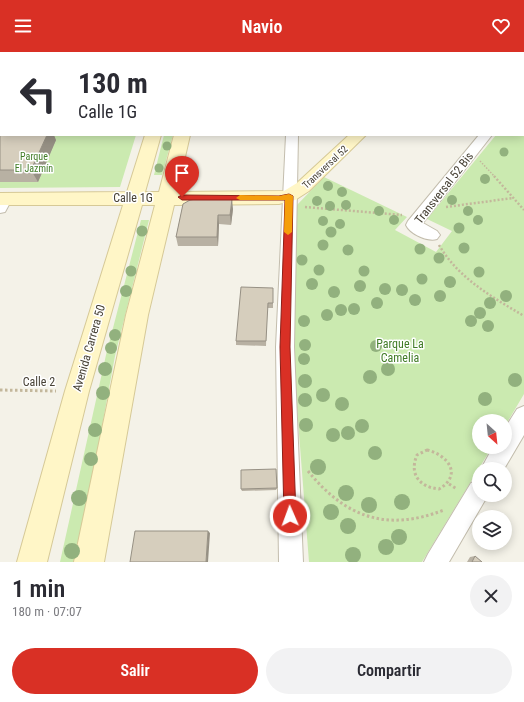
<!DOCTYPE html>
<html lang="es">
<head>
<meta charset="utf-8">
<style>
	:root { --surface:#fff; --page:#f2f2f3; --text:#2b2b33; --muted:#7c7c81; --accent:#d93025 }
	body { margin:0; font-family:"Roboto Condensed",sans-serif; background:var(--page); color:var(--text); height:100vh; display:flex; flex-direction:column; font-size:15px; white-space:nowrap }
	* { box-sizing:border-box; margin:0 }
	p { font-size:13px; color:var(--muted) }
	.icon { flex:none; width:22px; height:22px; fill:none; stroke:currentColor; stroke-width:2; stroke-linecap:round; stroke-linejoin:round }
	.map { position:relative; height:510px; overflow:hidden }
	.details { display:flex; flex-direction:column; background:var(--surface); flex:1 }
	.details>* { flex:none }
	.hud { position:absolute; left:0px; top:0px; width:524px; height:84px; box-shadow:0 2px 10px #0003; background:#fff; color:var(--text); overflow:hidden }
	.needle { width:26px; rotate:153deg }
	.tools { position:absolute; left:472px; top:362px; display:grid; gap:8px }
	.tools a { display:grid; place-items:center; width:40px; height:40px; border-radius:50%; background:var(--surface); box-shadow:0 2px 10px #0003; font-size:20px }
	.pin { position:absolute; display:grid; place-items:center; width:34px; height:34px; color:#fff; margin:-41px -17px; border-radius:50% 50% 50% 0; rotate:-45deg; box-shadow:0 0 4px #0007 }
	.pin .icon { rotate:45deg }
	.me { position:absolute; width:44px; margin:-22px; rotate:358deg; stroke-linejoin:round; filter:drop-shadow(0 0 3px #0008) }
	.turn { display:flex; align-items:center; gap:14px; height:84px; padding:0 12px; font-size:18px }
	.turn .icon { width:52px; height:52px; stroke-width:2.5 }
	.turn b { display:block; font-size:28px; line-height:34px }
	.round { display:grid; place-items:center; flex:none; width:42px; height:42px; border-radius:21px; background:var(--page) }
	.head { display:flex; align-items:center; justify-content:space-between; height:68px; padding:0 12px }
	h1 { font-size:24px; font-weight:600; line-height:30px }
	.primary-button { display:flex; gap:8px; margin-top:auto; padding:8px 12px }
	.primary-button a { flex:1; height:46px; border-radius:24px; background:var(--accent); color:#fff; font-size:16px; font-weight:600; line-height:46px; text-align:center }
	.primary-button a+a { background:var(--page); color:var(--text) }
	header { display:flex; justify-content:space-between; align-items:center; height:52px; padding:0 12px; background:var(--accent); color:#fff; font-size:18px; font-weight:600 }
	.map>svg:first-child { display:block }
	.green { fill:#cbeab0 }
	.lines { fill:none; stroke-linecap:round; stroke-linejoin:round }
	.street-casing { stroke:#c3bdad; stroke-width:2 }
	.secondary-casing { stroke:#d6c997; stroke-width:2 }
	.path-far2 { stroke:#c3b79b; stroke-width:1.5; stroke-dasharray:1.5 1.5; stroke-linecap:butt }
	.path-far1 { stroke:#c3b79b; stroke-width:2.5; stroke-dasharray:2 2; stroke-linecap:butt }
	.path { stroke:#c3b79b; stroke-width:3; stroke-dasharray:2.5 2.5; stroke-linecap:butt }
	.street { fill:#fff; fill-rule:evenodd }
	.secondary { fill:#fff6c7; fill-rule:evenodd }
	.tree { fill:#92b17e }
	.wall { fill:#b8b1a3 }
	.shaded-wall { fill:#969084 }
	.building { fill:#d6cebd; stroke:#969084 }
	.route { fill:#d93025; stroke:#8d1f18 }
	.slow { fill:#f59e0b }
	.labels { text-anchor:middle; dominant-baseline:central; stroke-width:3; stroke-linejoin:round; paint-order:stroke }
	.far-park-label { font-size:10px; fill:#417c27; stroke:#fff }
	.far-street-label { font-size:10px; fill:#484236; stroke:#fff }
	.street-label { font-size:12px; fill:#484236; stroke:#fff }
	.park-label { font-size:12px; fill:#417c27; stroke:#fff }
</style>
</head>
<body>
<header><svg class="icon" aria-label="menu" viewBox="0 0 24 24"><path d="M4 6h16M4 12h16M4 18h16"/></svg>Navio<svg class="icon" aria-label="heart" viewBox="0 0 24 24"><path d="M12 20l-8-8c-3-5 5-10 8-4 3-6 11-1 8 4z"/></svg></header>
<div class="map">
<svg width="524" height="510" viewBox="0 0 524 510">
	<rect width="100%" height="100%" fill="#f4f2e8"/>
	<path class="green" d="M0 15 1 83H136L120 135 0 136Z
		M524 48V342L505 374V369H479V395H492L422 510H309L293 304 297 153 324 125 407 165 395 178 436 200 452 179 427 167 496 83H523Z
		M164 83H173L162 123H154Z
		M141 168H149L115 304 77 510H60L106 303Z"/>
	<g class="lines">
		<defs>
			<path id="street" d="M79 0H89V1H79Z
				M289 0H299V1H289Z
				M422 0H434L435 1H423Z
				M0 7H1V13H0Z
				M286 83H298L294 295 303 510H279L276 295Z
				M479 83H492L423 171 437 179 440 183 437 187C428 190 410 182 406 173L408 169Z
				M5 142 10 144 12 147 5 160 0 161V144Z
				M524 354V383L504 417H481L493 395H505V376L517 357Z
				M479 428V443H488L449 510H424L428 502 471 431Z"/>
			<path id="secondary" d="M171 0H185V1H171Z
				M194 0H208V1H194Z
				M445 0H459L444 1Z
				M145 83H161L145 140H159L174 83H190L177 140 284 139 297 131 349 83H366L309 139 295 148 279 152 174 153 148 263 104 510H74L126 263 155 153H142L89 339 47 510H17L65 339 123 153H0V141L127 140Z"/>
		</defs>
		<use href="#street" class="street-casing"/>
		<use href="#secondary" class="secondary-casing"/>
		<path class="path-far2" d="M480 109 495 125"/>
		<path class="path-far1" d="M494 124 524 158
			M305 155 402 163
			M446 155 513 146
			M439 193C458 226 492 245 524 264"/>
		<path class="path" d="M0 338 56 339
			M427 398C448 403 463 423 439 437 419 435 409 422 417 403Z
			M308 419C346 466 387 480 444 458
			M449 432 457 437"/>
		<use href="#street" class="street"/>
		<use href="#secondary" class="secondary"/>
	</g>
	<g class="tree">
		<circle cx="167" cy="94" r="4.5"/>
		<circle cx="504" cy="100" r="4.5"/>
		<circle cx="159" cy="116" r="4.5"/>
		<circle cx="485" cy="127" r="5"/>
		<circle cx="328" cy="134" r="5"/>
		<circle cx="342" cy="140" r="5"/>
		<circle cx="452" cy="148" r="5"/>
		<circle cx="317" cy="149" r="5"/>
		<circle cx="346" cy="153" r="5"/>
		<circle cx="330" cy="154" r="5"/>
		<circle cx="379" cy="159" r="5"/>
		<circle cx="468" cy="159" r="5"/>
		<circle cx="394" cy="168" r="5"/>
		<circle cx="478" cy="168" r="5"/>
		<circle cx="323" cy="169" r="5"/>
		<circle cx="340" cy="172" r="5"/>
		<circle cx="459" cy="176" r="5.5"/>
		<circle cx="142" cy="179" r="5.5"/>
		<circle cx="331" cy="180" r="5.5"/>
		<circle cx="323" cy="193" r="5.5"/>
		<circle cx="464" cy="196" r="5.5"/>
		<circle cx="420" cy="197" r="5.5"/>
		<circle cx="348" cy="198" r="5.5"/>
		<circle cx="439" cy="206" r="5.5"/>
		<circle cx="302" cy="208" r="5.5"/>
		<circle cx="319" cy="218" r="5.5"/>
		<circle cx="131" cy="219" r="5.5"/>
		<circle cx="364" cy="219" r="5.5"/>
		<circle cx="479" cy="220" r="5.5"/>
		<circle cx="422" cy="227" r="5.5"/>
		<circle cx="450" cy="230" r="6"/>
		<circle cx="312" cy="232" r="6"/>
		<circle cx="360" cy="234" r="6"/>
		<circle cx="385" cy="237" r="6"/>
		<circle cx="402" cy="238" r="6"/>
		<circle cx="126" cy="239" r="6"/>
		<circle cx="334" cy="240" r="6"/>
		<circle cx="440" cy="244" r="6"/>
		<circle cx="506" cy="244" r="6"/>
		<circle cx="415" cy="248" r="6"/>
		<circle cx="377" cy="251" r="6"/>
		<circle cx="490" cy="251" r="6"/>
		<circle cx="354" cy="257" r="6"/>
		<circle cx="341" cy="258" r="6"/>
		<circle cx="480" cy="261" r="6"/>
		<circle cx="327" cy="263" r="6"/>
		<circle cx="304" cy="269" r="6"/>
		<circle cx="471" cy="269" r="6"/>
		<circle cx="488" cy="274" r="6"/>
		<circle cx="115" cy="283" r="6"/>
		<circle cx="305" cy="293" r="6"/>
		<circle cx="376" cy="294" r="6"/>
		<circle cx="111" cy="296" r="6"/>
		<circle cx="304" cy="307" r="6"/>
		<circle cx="105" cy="317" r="7"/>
		<circle cx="388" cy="317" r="7"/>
		<circle cx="370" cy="325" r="7"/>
		<circle cx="515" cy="328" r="7"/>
		<circle cx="305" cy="329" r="7"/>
		<circle cx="103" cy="341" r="7"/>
		<circle cx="323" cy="343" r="7"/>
		<circle cx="485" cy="347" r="7"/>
		<circle cx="305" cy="348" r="7"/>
		<circle cx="342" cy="352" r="7"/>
		<circle cx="306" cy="373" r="7"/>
		<circle cx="362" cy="374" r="7"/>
		<circle cx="95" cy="378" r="7"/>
		<circle cx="348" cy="381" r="7"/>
		<circle cx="333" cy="383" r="7"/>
		<circle cx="375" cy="401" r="7"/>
		<circle cx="91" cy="407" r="7"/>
		<circle cx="318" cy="415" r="8"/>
		<circle cx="346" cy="441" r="8"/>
		<circle cx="79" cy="446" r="8"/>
		<circle cx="402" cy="450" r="8"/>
		<circle cx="369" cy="453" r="8"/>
		<circle cx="331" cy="460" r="8"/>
		<circle cx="348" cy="474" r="8"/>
		<circle cx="399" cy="485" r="8"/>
		<circle cx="386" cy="495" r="8"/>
		<circle cx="72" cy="499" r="8"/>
		<circle cx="353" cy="503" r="8"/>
	</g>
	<path class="wall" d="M0 76 56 88 38 130H0Z
		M183 152 233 157 231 173 219 172 218 194H178L176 185Z
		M273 236V256H267L266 294 236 293V289Z
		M277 436 276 438 242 439 241 437Z
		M475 504 482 510H467L470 505Z"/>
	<path class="shaded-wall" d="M47 83H54L56 88 38 130 31 118Z
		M232 147 233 157 231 173 230 163Z
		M218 163 219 172 218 194 217 185Z
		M208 479 210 481 208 510H206Z"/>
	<path class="building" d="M0 76H1V83H47L31 118H0Z
		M202 146 232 147 230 163H218L217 185H176L183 152 190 148Z
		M241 235 273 236V251H268L266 289H236Z
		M276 417 277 436 241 437V418Z
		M135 479H208L206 510H130Z
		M475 504 482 510H472Z"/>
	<path class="route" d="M289 142 293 144 290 295 296 464 294 468 290 470 286 468 284 464 280 295 285 148H182L178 145 182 143 279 144Z"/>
	<path class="slow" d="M289 142 293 144 292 180 288 183 284 180 285 148H240L236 146 240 143 279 144Z"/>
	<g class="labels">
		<g class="far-park-label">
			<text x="34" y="104">Parque<tspan x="34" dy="12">El Jazmín</tspan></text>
		</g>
		<g class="far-street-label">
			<text transform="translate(325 115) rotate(-43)">Transversal 52</text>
		</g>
		<g class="street-label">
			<text transform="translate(444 136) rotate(-52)">Transversal 52 Bis</text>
			<text x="133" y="146">Calle 1G</text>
			<text transform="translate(89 296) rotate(-74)">Avenida Carrera 50</text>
			<text x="39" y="330">Calle 2</text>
		</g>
		<g class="park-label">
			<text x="400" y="292">Parque La<tspan x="400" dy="14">Camelia</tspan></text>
		</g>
	</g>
</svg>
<div class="tools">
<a><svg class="needle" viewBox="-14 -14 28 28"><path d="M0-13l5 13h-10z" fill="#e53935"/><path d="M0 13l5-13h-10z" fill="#7c7c81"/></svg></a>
<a><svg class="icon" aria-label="search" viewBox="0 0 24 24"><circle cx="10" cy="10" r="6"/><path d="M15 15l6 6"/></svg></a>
<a><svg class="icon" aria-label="layers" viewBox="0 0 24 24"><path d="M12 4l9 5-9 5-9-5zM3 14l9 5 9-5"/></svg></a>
</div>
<div class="pin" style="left:182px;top:145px;background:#d93025"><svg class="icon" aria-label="arrive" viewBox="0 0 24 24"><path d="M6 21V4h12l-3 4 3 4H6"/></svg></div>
<svg class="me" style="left:290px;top:464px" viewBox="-20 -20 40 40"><circle r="17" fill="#d93025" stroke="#fff" stroke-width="3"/><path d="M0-11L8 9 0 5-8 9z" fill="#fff"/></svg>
<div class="hud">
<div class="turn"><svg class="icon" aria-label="left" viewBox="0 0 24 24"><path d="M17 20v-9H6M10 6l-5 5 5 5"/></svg><div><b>130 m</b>Calle 1G</div></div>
</div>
</div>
<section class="details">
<div class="head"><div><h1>1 min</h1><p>180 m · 07:07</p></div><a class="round"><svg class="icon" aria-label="close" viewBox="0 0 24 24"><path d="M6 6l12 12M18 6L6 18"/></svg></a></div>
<div class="primary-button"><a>Salir</a><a>Compartir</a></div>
</section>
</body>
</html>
